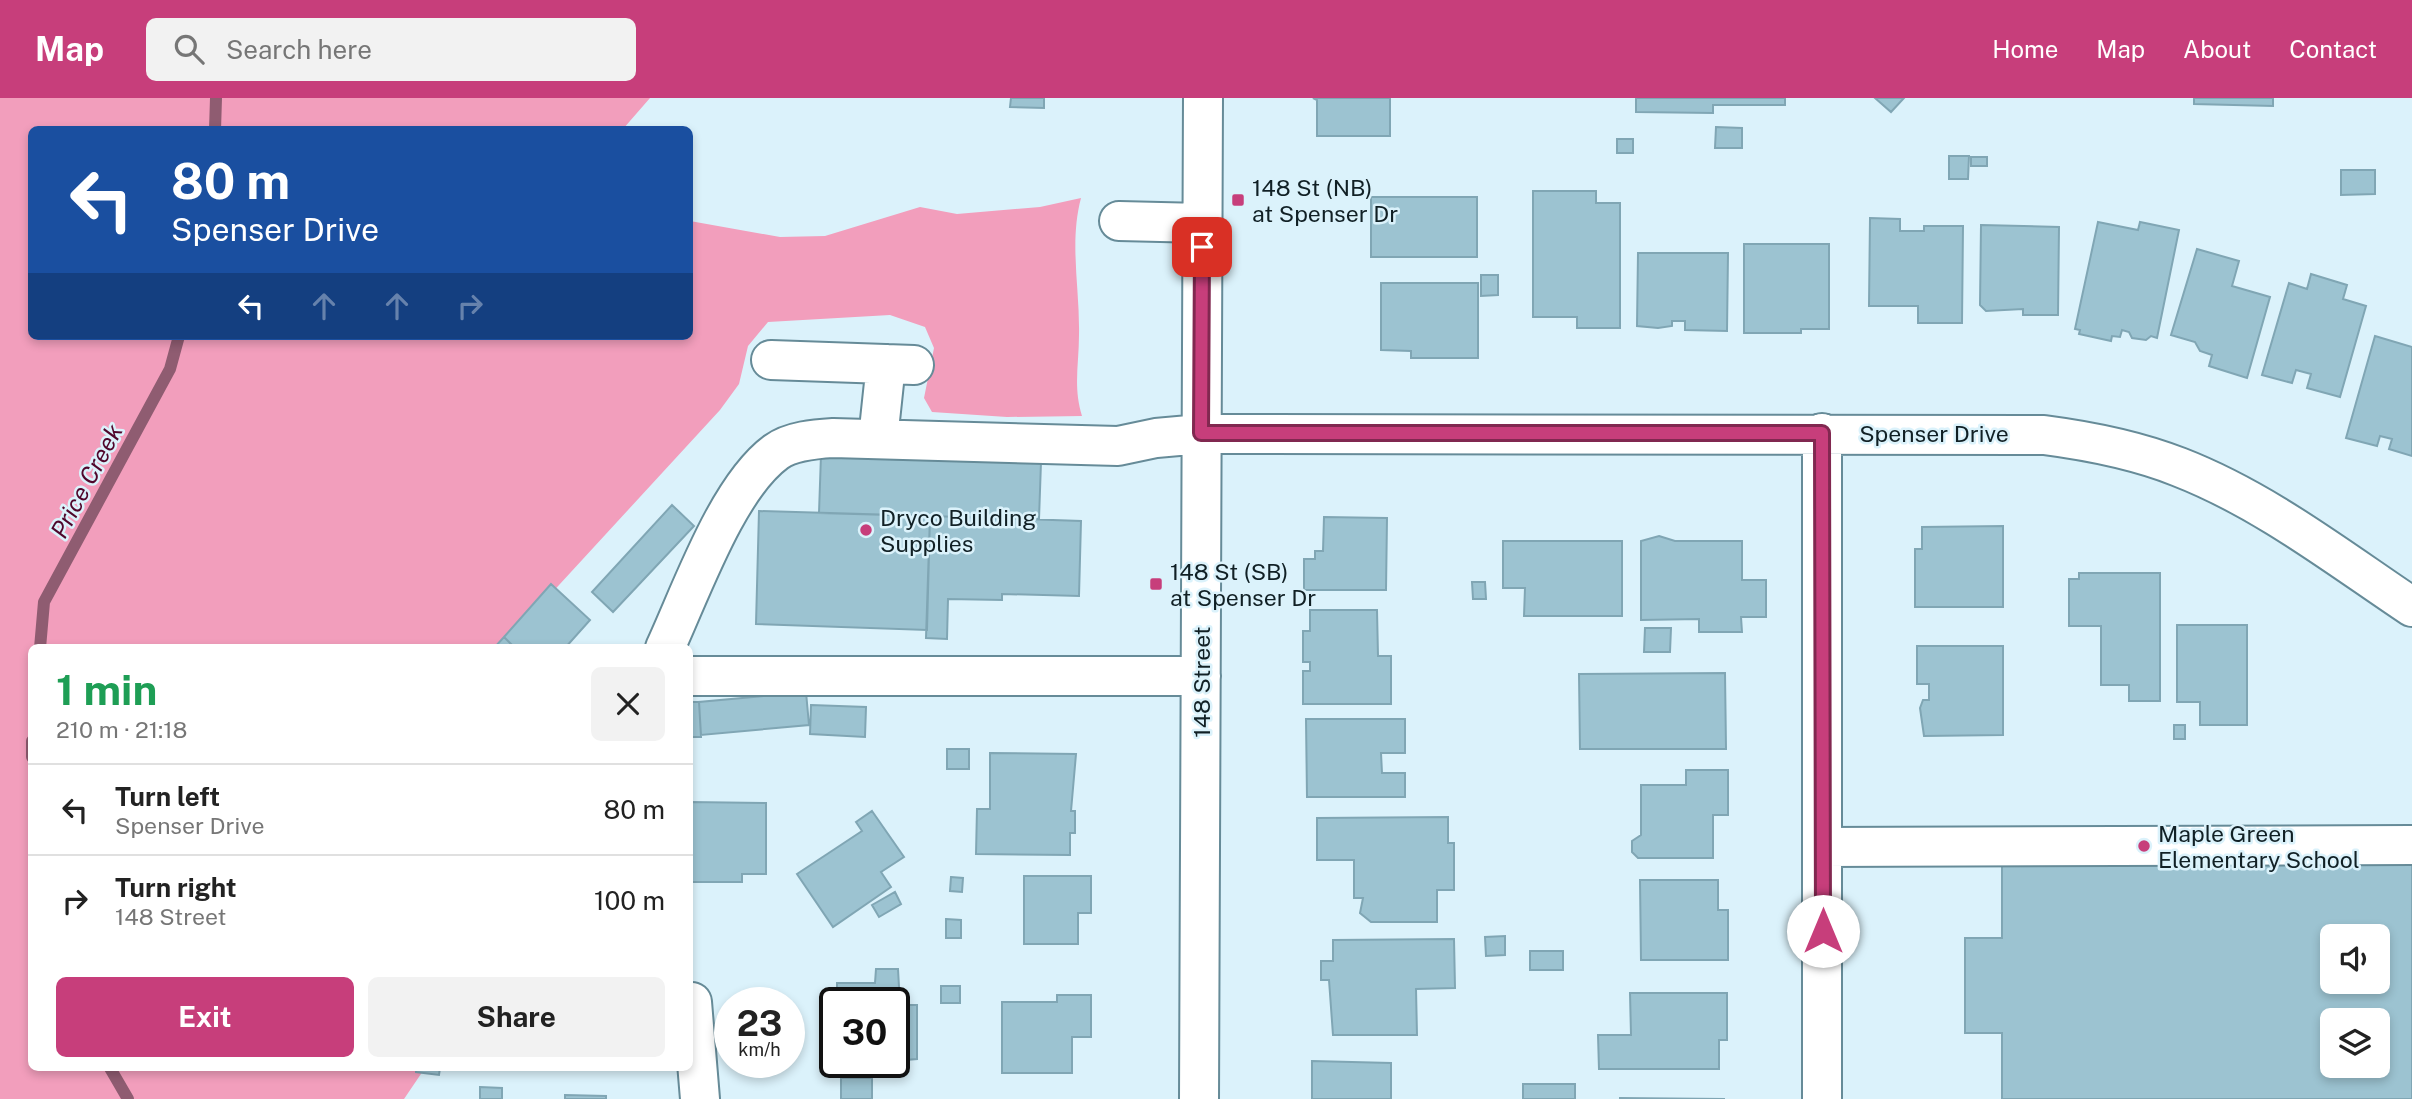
<!DOCTYPE html>
<html lang="en">
<head>
<meta charset="utf-8">
<style>
	:root { --surface:#fff; --page:#f2f2f2; --text:#222; --muted:#767676; --line:#e0e0e0; --accent:#c73e7b }
	body { margin:0; font-family:"Public Sans",sans-serif; background:var(--page); color:var(--text); height:100vh; display:flex; flex-direction:column; font-size:26px; white-space:nowrap }
	* { box-sizing:border-box; margin:0 }
	p { font-size:23px; color:var(--muted) }
	.icon { flex:none; width:38px; height:38px; fill:none; stroke:currentColor; stroke-width:2; stroke-linecap:round; stroke-linejoin:round }
	.map { position:relative; flex:1; overflow:hidden }
	.side { position:absolute; left:28px; top:546px; width:665px; height:427px; display:flex; flex-direction:column; background:var(--surface); border-radius:10px; box-shadow:0 4px 10px #0003 }
	.side>* { flex:none }
	.top-card { position:absolute; left:28px; top:28px; width:665px; height:214px; border-radius:10px; box-shadow:0 4px 10px #0003; background:#1a4fa0; color:#fff; overflow:hidden }
	.fabs { position:absolute; left:2320px; top:826px; display:grid; gap:14px }
	.fabs a { display:grid; place-items:center; width:70px; height:70px; border-radius:10px; background:var(--surface); box-shadow:0 4px 10px #0003; font-size:35px }
	.speed { position:absolute; left:714px; top:889px; display:flex; gap:14px; font-size:35px; font-weight:700; text-align:center }
	.speed>* { display:grid; place-content:center; width:91px; height:91px; border-radius:50%; background:var(--surface); box-shadow:0 4px 10px #0003; line-height:1 }
	.speed small { font-size:18px; font-weight:400 }
	.speed .limit { border:4px solid #111; border-radius:10px; background:#fff; color:#111 }
	.pin { position:absolute; display:grid; place-items:center; width:60px; height:60px; color:#fff; margin:-30px; border-radius:14px; box-shadow:0 4px 10px #0006 }
	.me { position:absolute; width:77px; margin:-38px; rotate:0deg; stroke-linejoin:round; filter:drop-shadow(0 0 5px #0008) }
	.turn { display:flex; align-items:center; gap:24px; height:147px; padding:0 28px; font-size:32px }
	.turn .icon { width:91px; height:91px; stroke-width:2.5 }
	.turn b { display:block; font-size:49px; line-height:60px }
	.lanes { display:flex; align-items:center; height:66px; padding:0 28px; background:#0003; justify-content:center; gap:35px; direction:ltr }
	.lanes .off { opacity:.35 }
	.round { display:grid; place-items:center; flex:none; width:74px; height:74px; border-radius:10px; background:var(--page) }
	.summary { display:flex; align-items:center; justify-content:space-between; height:119px; padding:0 28px }
	h1 { font-size:42px; font-weight:700; line-height:52px; color:#1e9e55 }
	.cta { display:flex; gap:14px; margin-top:auto; padding:14px 28px }
	.cta a { flex:1; height:80px; border-radius:10px; background:var(--accent); color:#fff; font-size:28px; font-weight:700; line-height:80px; text-align:center }
	.cta a+a { background:var(--page); color:var(--text) }
	ul { padding:0; list-style:none }
	li { display:flex; align-items:center; gap:21px; height:91px; padding:0 28px; border-top:2px solid var(--line) }
	li div { flex:1 }
	li b { display:block; font-size:26px }
	li em { font-style:normal }
	header { display:flex; align-items:center; gap:42px; box-sizing:border-box; height:98px; padding:0 35px; background:var(--accent); color:#fff }
	header strong { font-size:33px }
	nav { display:flex; gap:38px; margin-inline-start:auto; font-size:24px }
	.search { width:490px; height:63px; background:var(--page); display:flex; align-items:center; gap:18px; box-sizing:border-box; padding:0 24px; border-radius:10px; color:var(--muted); font-size:26px }
	.map>svg:first-child { display:block }
	.forest { fill:#f29ebc }
	.lines { fill:none; stroke-linecap:round; stroke-linejoin:round }
	.stream { stroke:#8f5c71; stroke-width:12 }
	.building { fill:#9cc3d1; stroke:#80a6b4; stroke-width:2; fill-rule:evenodd }
	.minor-casing { stroke:#668b98; stroke-width:42 }
	.minor { stroke:#fff; stroke-width:38 }
	.route-casing { stroke:#812850; stroke-width:18 }
	.route { stroke:#c73e7b; stroke-width:12 }
	.poi-dot { fill:#c73e7b; stroke:#dbf2fb; stroke-width:2.5 }
	.labels { text-anchor:middle; dominant-baseline:central; stroke-width:5; stroke-linejoin:round; paint-order:stroke }
	.poi-label { font-size:23px; fill:#112025; stroke:#dbf2fb; text-anchor:start }
	.street-label { font-size:23px; fill:#112025; stroke:#dbf2fb }
	.water-label { font-size:24px; font-style:italic; fill:#50062b; stroke:#dbf2fb }
</style>
</head>
<body>
<header>
<strong>Map</strong>
<div class="search"><svg class="icon" aria-label="search" viewBox="0 0 24 24"><circle cx="10" cy="10" r="6"/><path d="M15 15l6 6"/></svg>Search here</div>
<nav><a>Home</a><a>Map</a><a>About</a><a>Contact</a></nav>
</header>
<div class="map">
<svg width="2412" height="1001" viewBox="0 0 2412 1001">
	<rect width="100%" height="100%" fill="#dbf2fb"/>
	<path class="forest" d="M0 0H650L623 31 32 32V238H690V123L780 139 825 138 920 109 957 116 1040 109 1081 100C1069 145 1080 191 1079 237 1079 266 1073 289 1082 318L1007 319 932 314 924 300 934 250 925 229 890 217 768 224 748 248 739 286 720 312 502 549 32 550V970H425L404 1001H0Z"/>
	<g class="lines">
		<path class="stream" d="M215 32 216 0
			M40 550 44 504 170 271 179 238
			M32 643V659
			M110 970 128 1001"/>
	</g>
	<path class="building" d="M1011 0H1044V10L1010 9Z
		M1313 0H1390V38H1317V2Z
		M1636 0H1785V7H1713V15L1636 14Z
		M1875 0H1904L1891 14Z
		M2194 0H2273V8L2194 6Z
		M1716 29 1742 30V50H1715Z
		M1617 41H1633V55H1617Z
		M1949 58H1969L1968 81H1949Z
		M1971 59H1987V68H1971Z
		M2341 72H2375V96L2341 97Z
		M1533 93H1596V105H1620V230H1577V219H1533Z
		M1371 99H1477V159H1371Z
		M1870 120 1900 121V133H1924V128H1963L1962 225H1918V208H1869Z
		M2098 124 2138 132 2140 124 2179 132 2157 240 2151 238 2146 242 2132 240 2129 234 2122 232 2120 239 2112 238 2111 243 2079 236 2080 232 2075 231Z
		M1981 127 2059 129 2058 217H2023V211L1986 213 1980 207Z
		M1744 146H1829V231H1801V235H1744Z
		M2197 151 2239 163 2232 188 2270 199 2247 280 2209 268 2212 257 2200 253 2195 244 2171 237Z
		M1638 155H1728L1727 233 1685 232V223H1672V228L1658 230 1637 228Z
		M2311 176 2347 187 2343 201 2366 208 2340 299 2307 290 2311 276 2296 272 2292 285 2262 277 2289 185 2307 191Z
		M1481 177H1498V197L1481 198Z
		M1381 185H1478V260H1411V253L1381 252Z
		M2375 238 2412 249V358L2389 351 2392 341 2380 338 2377 348 2346 340Z
		M821 357 1041 364 1039 421 819 415Z
		M672 407 694 428 613 514 592 494Z
		M759 413 930 418 927 532 756 526Z
		M930 418 1081 423 1079 498 1002 496V502L948 501 947 541 926 540Z
		M1324 419 1387 420 1386 492H1304V461H1315V453H1323Z
		M2003 428V509H1915V451H1922V429Z
		M1659 438 1675 443H1742V482H1766V519H1741L1742 534H1699V521L1641 522V443Z
		M1503 443H1622V518H1524L1525 490H1503Z
		M2079 475H2160V603H2129V587H2101V528H2069V481H2079Z
		M1472 484H1485L1486 501H1473Z
		M551 486 590 522 565 550H515L504 539Z
		M1310 512H1377L1378 558H1391V606H1303V573H1310V564H1303V533H1310Z
		M2177 527H2247V627H2200V604H2177Z
		M1645 530H1671L1670 554H1644Z
		M504 539 515 550H494Z
		M1917 548H2003V637L1924 638 1920 610 1923 602H1929V586H1917Z
		M1725 575 1726 651H1580L1579 576Z
		M806 594 809 627 701 637 699 604Z
		M690 604H699L701 639H690Z
		M811 607 866 609 865 639 810 636Z
		M1306 621H1405V655H1381L1382 675H1405V699H1307Z
		M2174 627H2185V641H2174Z
		M947 651H969V671H947Z
		M990 655 1076 656 1071 713H1075V735H1070V757L976 756 977 711H990Z
		M1686 672H1728V717H1713V760H1638L1632 754V743L1641 737V687H1686Z
		M690 704 766 705V776H742V784H690Z
		M872 713 904 759 881 774 891 789 833 829 797 776 862 733 856 724Z
		M1448 719V745H1454V792H1437V824H1371L1360 815 1363 800H1354V762H1317V720Z
		M2002 766 2412 767V1001H2002V935H1965V840H2002ZM2333 838H2378V884H2333ZM2333 922H2378V968H2333Z
		M1024 778H1091V815H1078V846H1024Z
		M951 779 963 780 962 794 950 793Z
		M1640 782H1718V812H1728V862H1641Z
		M895 794 901 806 879 819 872 807Z
		M946 821 961 822V840H946Z
		M1505 838V857L1486 858 1485 839Z
		M1454 841 1455 890 1416 891 1417 937H1333L1329 882H1321V863H1333V842Z
		M1530 853H1563V872H1530Z
		M876 871H898L900 907H917V961L894 963V905H837V885H875Z
		M941 888H960V905H941Z
		M1630 895H1727V942H1719V971H1599L1598 937H1631Z
		M1057 897H1091V939H1072V975H1002V904H1057Z
		M823 923H835V963H823L820 959Z
		M1312 963 1391 965V1001H1312Z
		M416 970H440L439 977 416 974Z
		M841 980H872V1001H841Z
		M1523 986H1575V1001H1523Z
		M480 989 502 990V1001H480Z
		M565 997 606 998V1001H565Z
		M1620 1000 1725 1001H1620Z"/>
	<g class="lines">
		<defs>
			<path id="minor" d="M1119 123 1202 125
				M771 262 914 267
				M878 341 886 266
				M665 550C691 494 727 390 776 354 791 343 815 341 833 340L1118 348 1156 340 1201 336 2044 337C2090 343 2136 352 2179 369 2264 402 2337 459 2412 509
				M690 578H1201
				M1823 749 2412 747
				M692 904 700 1001
				M1199 1001 1203 0
				M1822 1001V335"/>
		</defs>
		<use href="#minor" class="minor-casing"/>
		<use href="#minor" class="minor"/>
	</g>
	<g class="lines">
		<defs>
			<path id="route" d="M1202 149 1201 335H1822L1823 833"/>
		</defs>
		<use href="#route" class="route-casing"/>
		<use href="#route" class="route"/>
	</g>
	<g class="poi-dot">
		<rect x="1231" y="95" width="14" height="14" rx="3.5"/>
		<circle cx="866" cy="432" r="7"/>
		<rect x="1149" y="479" width="14" height="14" rx="3.5"/>
		<circle cx="2144" cy="748" r="7"/>
	</g>
	<g class="labels">
		<g class="poi-label">
			<text x="1252" y="89">148 St (NB)<tspan x="1252" dy="26">at Spenser Dr</tspan></text>
			<text x="880" y="419">Dryco Building<tspan x="880" dy="26">Supplies</tspan></text>
			<text x="1170" y="473">148 St (SB)<tspan x="1170" dy="26">at Spenser Dr</tspan></text>
			<text x="2158" y="735">Maple Green<tspan x="2158" dy="26">Elementary School</tspan></text>
		</g>
		<g class="street-label">
			<text x="1934" y="335">Spenser Drive</text>
			<text transform="translate(1201 584) rotate(-90)">148 Street</text>
		</g>
		<g class="water-label">
			<text transform="translate(86 383) rotate(-62)">Price Creek</text>
		</g>
	</g>
</svg>
<div class="fabs">
<a><svg class="icon" aria-label="sound" viewBox="0 0 24 24"><path d="M4 9h4l5-4v14l-5-4H4zM17 9q2 3 0 6"/></svg></a>
<a><svg class="icon" aria-label="layers" viewBox="0 0 24 24"><path d="M12 4l9 5-9 5-9-5zM3 14l9 5 9-5"/></svg></a>
</div>
<div class="speed"><div>23<small>km/h</small></div><div class="limit">30</div></div>
<div class="pin" style="left:1202px;top:149px;background:#d93025"><svg class="icon" aria-label="arrive" viewBox="0 0 24 24"><path d="M6 21V4h12l-3 4 3 4H6"/></svg></div>
<svg class="me" style="left:1823px;top:833px" viewBox="-20 -20 40 40"><circle r="19" fill="#fff"/><path d="M0-13L10 11 0 6-10 11z" fill="#c73e7b"/></svg>
<div class="top-card">
<div class="turn"><svg class="icon" aria-label="left" viewBox="0 0 24 24"><path d="M17 20v-9H6M10 6l-5 5 5 5"/></svg><div><b>80 m</b>Spenser Drive</div></div>
<div class="lanes"><svg class="icon" aria-label="left" viewBox="0 0 24 24"><path d="M17 20v-9H6M10 6l-5 5 5 5"/></svg><svg class="icon off" aria-label="ahead" viewBox="0 0 24 24"><path d="M12 20V5M6 11l6-6 6 6"/></svg><svg class="icon off" aria-label="ahead" viewBox="0 0 24 24"><path d="M12 20V5M6 11l6-6 6 6"/></svg><svg class="icon off" aria-label="right" viewBox="0 0 24 24"><path d="M7 20v-9h11M14 6l5 5-5 5"/></svg></div>
</div>
<section class="side">
<div class="summary"><div><h1>1 min</h1><p>210 m · 21:18</p></div><a class="round"><svg class="icon" aria-label="close" viewBox="0 0 24 24"><path d="M6 6l12 12M18 6L6 18"/></svg></a></div>
<ul>
<li><svg class="icon" aria-label="left" viewBox="0 0 24 24"><path d="M17 20v-9H6M10 6l-5 5 5 5"/></svg><div><b>Turn left</b><p>Spenser Drive</p></div><em>80 m</em></li>
<li><svg class="icon" aria-label="right" viewBox="0 0 24 24"><path d="M7 20v-9h11M14 6l5 5-5 5"/></svg><div><b>Turn right</b><p>148 Street</p></div><em>100 m</em></li>
</ul>
<div class="cta"><a>Exit</a><a>Share</a></div>
</section>
</div>
</body>
</html>
